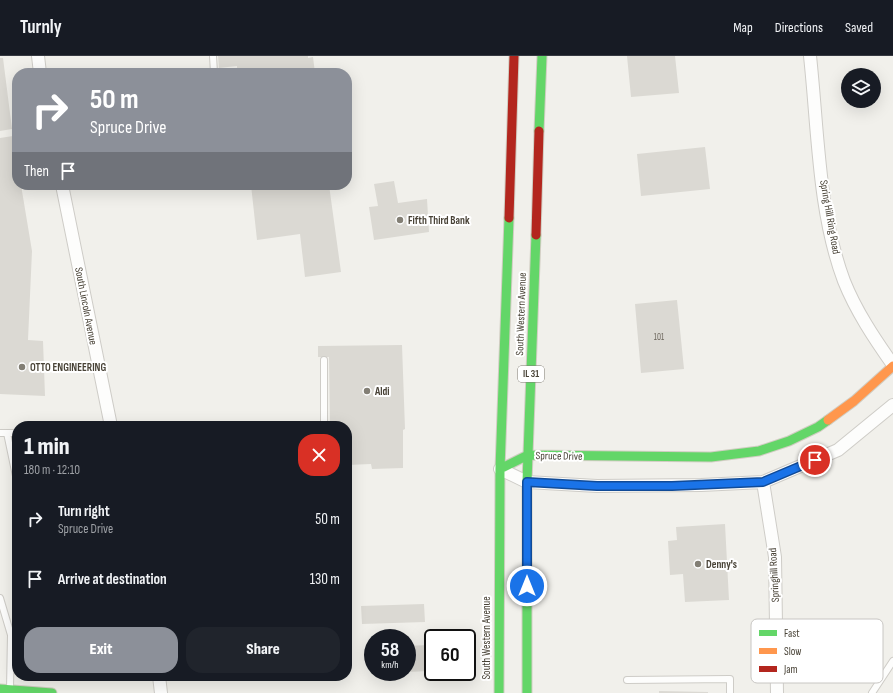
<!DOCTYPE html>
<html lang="en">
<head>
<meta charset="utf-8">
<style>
	:root { --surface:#171b24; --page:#20242c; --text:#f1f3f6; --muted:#9ea1a6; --line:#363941; --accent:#8c9099 }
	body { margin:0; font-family:"Sofia Sans Condensed",sans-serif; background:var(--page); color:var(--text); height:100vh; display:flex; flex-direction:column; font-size:15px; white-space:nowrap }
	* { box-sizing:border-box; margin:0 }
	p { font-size:13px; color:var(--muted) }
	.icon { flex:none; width:22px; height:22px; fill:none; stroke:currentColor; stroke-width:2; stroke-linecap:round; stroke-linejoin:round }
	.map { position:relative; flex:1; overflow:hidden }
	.sheet { position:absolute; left:12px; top:365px; width:340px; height:260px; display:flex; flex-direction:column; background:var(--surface); border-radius:16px; box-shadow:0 4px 16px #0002 }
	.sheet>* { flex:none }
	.guide { position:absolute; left:12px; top:12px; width:340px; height:122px; border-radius:16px; box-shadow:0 4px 16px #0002; background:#8c9099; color:#fff; overflow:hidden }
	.buttons { position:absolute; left:841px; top:12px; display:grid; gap:8px }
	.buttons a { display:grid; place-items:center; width:40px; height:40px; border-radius:50%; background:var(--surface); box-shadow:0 4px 16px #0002; font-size:20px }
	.speed { position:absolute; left:364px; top:573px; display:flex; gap:8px; font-size:20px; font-weight:700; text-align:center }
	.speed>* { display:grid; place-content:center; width:52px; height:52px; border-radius:50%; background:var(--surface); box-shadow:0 4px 16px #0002; line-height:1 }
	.speed small { font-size:10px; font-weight:400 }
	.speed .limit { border:2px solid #111; border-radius:6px; background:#fff; color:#111 }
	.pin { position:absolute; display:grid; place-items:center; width:34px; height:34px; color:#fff; margin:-17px; border:2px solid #fff; border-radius:50%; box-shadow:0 1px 4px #0007 }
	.me { position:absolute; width:44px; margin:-22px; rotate:0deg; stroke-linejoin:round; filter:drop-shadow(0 0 3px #0008) }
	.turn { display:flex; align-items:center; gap:14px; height:84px; padding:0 12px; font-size:18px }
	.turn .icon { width:52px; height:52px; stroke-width:2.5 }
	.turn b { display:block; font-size:28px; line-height:34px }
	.then { display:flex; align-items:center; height:38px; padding:0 12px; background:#0003; gap:8px; font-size:15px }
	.round { display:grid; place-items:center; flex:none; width:42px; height:42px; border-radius:16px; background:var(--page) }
	.head { display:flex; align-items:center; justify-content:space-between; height:68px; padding:0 12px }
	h1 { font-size:24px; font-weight:800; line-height:30px }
	.button { display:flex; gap:8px; margin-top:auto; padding:8px 12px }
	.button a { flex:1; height:46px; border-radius:16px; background:var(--accent); color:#fff; font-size:16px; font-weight:800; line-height:46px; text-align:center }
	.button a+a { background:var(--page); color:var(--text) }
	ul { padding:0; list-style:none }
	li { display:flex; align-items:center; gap:12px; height:60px; padding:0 12px }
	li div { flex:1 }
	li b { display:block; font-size:15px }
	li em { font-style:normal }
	header { display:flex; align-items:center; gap:24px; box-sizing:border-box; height:56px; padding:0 20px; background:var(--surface); border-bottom:1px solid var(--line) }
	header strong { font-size:19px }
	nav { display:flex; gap:22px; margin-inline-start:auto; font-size:14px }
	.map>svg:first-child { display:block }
	.building { fill:#dbd9d3 }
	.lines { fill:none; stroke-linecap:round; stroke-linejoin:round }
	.lane-casing { stroke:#ceccc7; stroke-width:8 }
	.street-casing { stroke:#ceccc7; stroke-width:14 }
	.fast-casing { stroke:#d1cdc2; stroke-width:11 }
	.slow-casing { stroke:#d1cdc2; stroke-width:11 }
	.jam-casing { stroke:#d1cdc2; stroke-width:11 }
	.lane { stroke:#fdfdfc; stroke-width:6 }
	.street { stroke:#fdfdfc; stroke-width:12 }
	.fast { stroke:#63d668; stroke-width:9 }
	.slow { stroke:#ff974d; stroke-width:9 }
	.jam { stroke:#b3261e; stroke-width:9 }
	.route-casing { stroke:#114b97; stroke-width:10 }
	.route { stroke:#1a73e8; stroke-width:7 }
	.poi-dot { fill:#837f75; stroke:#fff; stroke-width:1.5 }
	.labels { text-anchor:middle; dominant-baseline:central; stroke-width:4; stroke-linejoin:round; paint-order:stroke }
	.number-label { font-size:9px; fill:#6e685e }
	.shield { fill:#fff; stroke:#7f7b72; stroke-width:1 }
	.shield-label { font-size:10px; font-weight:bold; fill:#484236 }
	.street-label { font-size:11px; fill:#484236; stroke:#fff }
	.poi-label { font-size:11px; font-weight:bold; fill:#484236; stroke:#fff; text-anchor:start }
	.key { fill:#fff; stroke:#c8c6c3; stroke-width:1 }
	.key-label { font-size:11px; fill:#484236 }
</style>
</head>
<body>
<header>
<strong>Turnly</strong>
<nav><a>Map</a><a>Directions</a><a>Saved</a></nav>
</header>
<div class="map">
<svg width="893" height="637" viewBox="0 0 893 637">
	<rect width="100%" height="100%" fill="#f1f0eb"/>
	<path class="building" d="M218 0H308V2L313 1 315 17H237V10L219 12Z
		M627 0H675L679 37 631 41Z
		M0 2H3L12 73 0 75Z
		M13 80 17 104V129H21L32 195 28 284 43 285 45 340 0 338V82Z
		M705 91 710 133 641 140 637 98Z
		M394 125 398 147 427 143 429 176 374 184 369 151 378 150 374 128Z
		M251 129H329L341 216 305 221 300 178 257 184Z
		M677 244 684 313 641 317 635 248Z
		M402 289 405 373 403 374V412L372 413 371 408 347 409V370H330L329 301H318V290Z
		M725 468 729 544 685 546 683 518 670 519 668 485 677 484 676 471Z
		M424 548 425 566 362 568 361 550Z
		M428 589 429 615 407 616V590Z
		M659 635 708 636V637H659Z"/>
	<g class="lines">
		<defs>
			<path id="lane" d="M213 0 214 17
				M324 304V370
				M0 377H17
				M7 377 17 425
				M0 542 11 579 10 633
				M627 624 730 623V637
				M872 637 893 605"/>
			<path id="street" d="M38 0 40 17
				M810 0C818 73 818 156 844 225 856 255 874 282 893 309
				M62 129 111 370
				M500 413 527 426 597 430 701 429 763 426 838 394 893 349
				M763 426 775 501 777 637
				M159 620 161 637"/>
			<path id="fast" d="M539 75 542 0
				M500 413 528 399 711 401 759 395 789 385 818 371 828 364
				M0 633 52 637
				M499 637 500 413 509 162
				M527 637V426L536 179"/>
			<path id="slow" d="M828 364 854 345 893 310"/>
			<path id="jam" d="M509 162 514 0
				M536 179 539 75"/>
		</defs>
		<use href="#lane" class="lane-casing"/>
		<use href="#street" class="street-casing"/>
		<use href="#fast" class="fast-casing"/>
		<use href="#slow" class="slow-casing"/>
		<use href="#jam" class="jam-casing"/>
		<use href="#lane" class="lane"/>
		<use href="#street" class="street"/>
		<use href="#fast" class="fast"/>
		<use href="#slow" class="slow"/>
		<use href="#jam" class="jam"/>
	</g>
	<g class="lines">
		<defs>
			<path id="route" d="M527 530V426L597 430H672L763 426 815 404"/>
		</defs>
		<use href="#route" class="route-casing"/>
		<use href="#route" class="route"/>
	</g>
	<g class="poi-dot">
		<circle cx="400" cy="164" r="4"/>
		<circle cx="22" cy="311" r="4"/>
		<circle cx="367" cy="335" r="4"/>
		<circle cx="698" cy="508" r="4"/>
	</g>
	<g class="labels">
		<g class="number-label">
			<text x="659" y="281">101</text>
		</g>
		<rect class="shield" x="518" y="310" width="26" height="16" rx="3"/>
		<g class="shield-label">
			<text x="531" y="318">IL 31</text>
		</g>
		<g class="street-label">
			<text transform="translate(830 161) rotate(80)">Spring Hill Ring Road</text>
			<text transform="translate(86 250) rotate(79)">South Lincoln Avenue</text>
			<text transform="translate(521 258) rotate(-88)">South Western Avenue</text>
			<text transform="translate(559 400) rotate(1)">Spruce Drive</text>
			<text transform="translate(774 519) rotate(-93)">Springhill Road</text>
			<text transform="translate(486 582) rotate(-90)">South Western Avenue</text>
		</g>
		<g class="poi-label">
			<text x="408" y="164">Fifth Third Bank</text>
			<text x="30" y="311">OTTO ENGINEERING</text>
			<text x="375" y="335">Aldi</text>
			<text x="706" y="508">Denny's</text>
		</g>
	</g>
	<rect x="751" y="563" width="132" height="64" rx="6" class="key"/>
	<rect x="759" y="574" width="18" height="6" fill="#63d668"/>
	<rect x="759" y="592" width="18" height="6" fill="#ff974d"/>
	<rect x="759" y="610" width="18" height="6" fill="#b3261e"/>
	<g class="key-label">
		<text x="784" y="581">Fast</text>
		<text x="784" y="599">Slow</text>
		<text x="784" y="617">Jam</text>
	</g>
</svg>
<div class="buttons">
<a><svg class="icon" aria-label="layers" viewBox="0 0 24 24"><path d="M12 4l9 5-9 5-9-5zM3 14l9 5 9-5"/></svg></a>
</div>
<div class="speed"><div>58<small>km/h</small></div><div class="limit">60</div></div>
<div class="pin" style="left:815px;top:404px;background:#d93025"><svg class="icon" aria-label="arrive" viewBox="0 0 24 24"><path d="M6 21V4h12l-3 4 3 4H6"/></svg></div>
<svg class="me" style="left:527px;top:530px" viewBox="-20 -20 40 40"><circle r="17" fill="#1a73e8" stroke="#fff" stroke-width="3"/><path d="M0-11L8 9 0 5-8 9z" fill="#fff"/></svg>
<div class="guide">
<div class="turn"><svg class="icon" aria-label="right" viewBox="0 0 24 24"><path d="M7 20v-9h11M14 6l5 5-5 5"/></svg><div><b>50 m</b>Spruce Drive</div></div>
<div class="then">Then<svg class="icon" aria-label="arrive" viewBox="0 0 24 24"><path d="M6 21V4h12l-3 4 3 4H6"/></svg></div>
</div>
<section class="sheet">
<div class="head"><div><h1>1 min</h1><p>180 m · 12:10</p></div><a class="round" style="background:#d93025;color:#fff"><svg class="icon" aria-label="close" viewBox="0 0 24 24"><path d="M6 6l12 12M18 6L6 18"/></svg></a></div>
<ul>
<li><svg class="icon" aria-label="right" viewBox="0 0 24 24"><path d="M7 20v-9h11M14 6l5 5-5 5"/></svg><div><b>Turn right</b><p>Spruce Drive</p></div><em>50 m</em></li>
<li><svg class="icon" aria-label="arrive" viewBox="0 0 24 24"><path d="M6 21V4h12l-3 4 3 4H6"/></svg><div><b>Arrive at destination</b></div><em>130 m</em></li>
</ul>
<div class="button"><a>Exit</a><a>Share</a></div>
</section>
</div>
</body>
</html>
